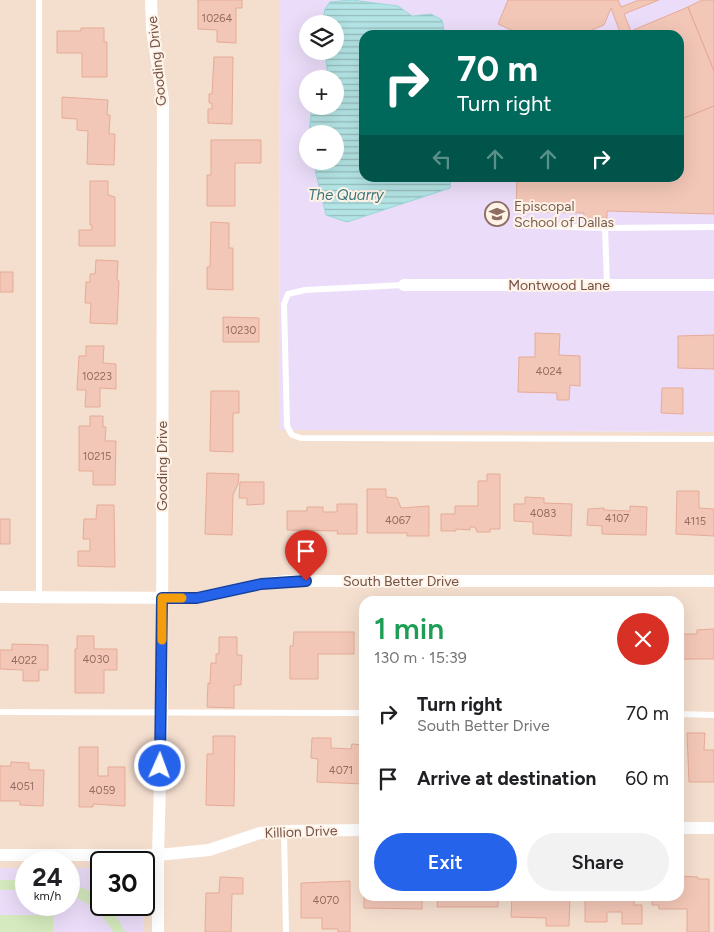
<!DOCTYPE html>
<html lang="en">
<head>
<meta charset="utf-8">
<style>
	:root { --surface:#fff; --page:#f2f2f2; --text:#202124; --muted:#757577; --accent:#2563eb }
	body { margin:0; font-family:Figtree,sans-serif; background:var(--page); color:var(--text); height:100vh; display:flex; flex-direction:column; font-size:19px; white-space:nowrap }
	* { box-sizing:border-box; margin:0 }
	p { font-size:16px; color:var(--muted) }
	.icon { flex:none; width:28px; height:28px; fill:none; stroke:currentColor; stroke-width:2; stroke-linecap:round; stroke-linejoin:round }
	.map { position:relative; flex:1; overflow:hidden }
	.sheet { position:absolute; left:359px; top:596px; width:325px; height:305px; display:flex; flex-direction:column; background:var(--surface); border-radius:15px; box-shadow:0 5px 20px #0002 }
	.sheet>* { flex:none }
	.banner { position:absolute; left:359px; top:30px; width:325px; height:152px; border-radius:15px; box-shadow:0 5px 20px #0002; background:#00695c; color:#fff; overflow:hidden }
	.buttons { position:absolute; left:299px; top:15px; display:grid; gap:10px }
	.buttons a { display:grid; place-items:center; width:45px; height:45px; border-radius:50%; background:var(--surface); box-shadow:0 5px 20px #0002; font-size:25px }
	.speed { position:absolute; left:15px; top:851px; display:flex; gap:10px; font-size:25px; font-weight:700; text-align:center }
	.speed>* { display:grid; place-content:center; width:65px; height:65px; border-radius:50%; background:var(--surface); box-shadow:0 5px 20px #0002; line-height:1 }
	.speed small { font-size:12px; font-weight:400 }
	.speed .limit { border:2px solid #111; border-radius:8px; background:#fff; color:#111 }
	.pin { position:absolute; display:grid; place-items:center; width:42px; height:42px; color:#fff; margin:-51px -21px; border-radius:50% 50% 50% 0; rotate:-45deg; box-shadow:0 0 5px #0007 }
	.pin .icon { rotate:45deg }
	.me { position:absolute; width:55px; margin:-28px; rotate:2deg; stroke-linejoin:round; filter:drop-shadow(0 0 4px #0008) }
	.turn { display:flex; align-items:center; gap:18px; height:105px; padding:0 15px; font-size:22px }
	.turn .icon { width:65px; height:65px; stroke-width:2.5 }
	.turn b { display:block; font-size:35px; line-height:42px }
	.lanes { display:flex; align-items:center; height:48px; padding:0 15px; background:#0003; justify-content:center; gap:25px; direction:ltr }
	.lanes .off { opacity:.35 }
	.round { display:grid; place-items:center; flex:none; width:52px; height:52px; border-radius:26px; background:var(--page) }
	.summary { display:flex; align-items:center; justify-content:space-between; height:85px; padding:0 15px }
	h1 { font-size:30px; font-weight:600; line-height:38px; color:#1e9e55 }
	.action { display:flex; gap:10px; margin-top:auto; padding:10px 15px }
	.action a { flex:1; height:58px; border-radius:30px; background:var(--accent); color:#fff; font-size:20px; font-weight:600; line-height:58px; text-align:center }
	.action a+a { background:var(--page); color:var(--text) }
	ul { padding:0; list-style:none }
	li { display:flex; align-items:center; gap:15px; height:65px; padding:0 15px }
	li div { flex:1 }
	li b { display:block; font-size:19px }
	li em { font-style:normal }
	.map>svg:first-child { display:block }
	.residential { fill:#f4dece; fill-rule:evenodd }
	.education { fill:#ebddf9; fill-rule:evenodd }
	.grass { fill:#d5eabe }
	.water { fill:url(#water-rules); stroke:#9ad6d8 }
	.building { fill:#f3c7b7; stroke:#e5ab97 }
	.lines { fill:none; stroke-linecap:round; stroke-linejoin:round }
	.lane { stroke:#fff; stroke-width:6 }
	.street { stroke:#fff; stroke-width:12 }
	.route-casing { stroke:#184099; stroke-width:12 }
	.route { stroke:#2563eb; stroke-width:9 }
	.slow { stroke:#f59e0b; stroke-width:9 }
	.labels { text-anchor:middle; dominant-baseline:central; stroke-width:4; stroke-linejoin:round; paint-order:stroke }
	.number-label { font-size:11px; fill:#946e63 }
	.street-label { font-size:14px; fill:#745147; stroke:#fff2e6 }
	.education-label { font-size:14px; fill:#785e54; stroke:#fff2e6; text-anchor:start }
	.water-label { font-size:15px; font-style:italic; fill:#3b777a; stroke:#fff2e6 }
</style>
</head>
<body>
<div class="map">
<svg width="714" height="932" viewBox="0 0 714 932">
	<defs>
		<pattern id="water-rules" width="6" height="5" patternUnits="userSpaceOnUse" patternTransform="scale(1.25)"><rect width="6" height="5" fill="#b4e5e6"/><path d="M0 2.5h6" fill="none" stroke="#97bcbc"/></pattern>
	</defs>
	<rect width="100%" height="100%" fill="#fdeee0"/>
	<path class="residential" d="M0 0H280L279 430 714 432V932H144V862H101V868H69V862H26V868H0ZM364 601H679V896H364Z"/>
	<path class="education" d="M280 0H714V432L279 430ZM308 24H335V51H308ZM364 35H679V178H364ZM308 79H335V106H308ZM308 134H335V161H308Z
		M0 868H26V905H69V868H101V905H144V932H0Z"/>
	<path class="grass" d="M0 880H26V890H0Z
		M69 883 88 890 101 899V905H107L119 921 125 932H113C103 913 88 902 69 894Z
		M0 915H53V932H0Z"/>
	<path class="water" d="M352 0 398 6 412 16 431 14 442 20 445 35H364V178H451L450 188 347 222 326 215 313 161H335V134H309L312 106H335V79H327L328 77 325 51H335V24H322L325 9 330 2Z"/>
	<path class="building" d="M198 0H242V8H236V43L217 42V30L198 29Z
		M508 0H618L621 7 639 0H659L624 14 631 31 688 7 714 71V106L679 120V35H621L611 8 604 25 580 35H560L551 31 546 33 548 35H522L498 24Z
		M702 0H714V71L688 7Z
		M81 28H104V42H107V77H82V53H57V31H81Z
		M214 57H233L232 124 208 123V109H212V103H209V94H212Z
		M62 97 108 100 107 115H110L109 134H115L114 165 87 164 88 131 77 130V119L62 118Z
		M714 106V214L607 211V218L584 219V213L516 211 517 178H679V120Z
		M211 140H261V163H235V206H207V175H211Z
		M90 181H108V195L115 197V246H79V230H92V225H90Z
		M211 222 229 223V248H233V290L207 289V267H210Z
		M96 260 118 261 117 280 119 281 117 324 90 323 91 303H85L86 282H90V274H95Z
		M0 272H13V292H0Z
		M223 317 259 318V342H223Z
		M535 333 560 334 559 355 580 356V386L570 385 569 400H557V393L518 392 519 357H535Z
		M714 335V369L678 368V336Z
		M86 346H104L103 363 116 364V389L100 388V407H85L86 390H77L79 356H86Z
		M662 388H683V414L661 413Z
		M211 391H239V413H233V452L210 451Z
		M90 416H103V427H106L105 441H116L115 485H93V471H79V426H90Z
		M207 473 239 474 238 484 233 495 232 535 205 534Z
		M487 474H500V529H490V532H477L475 527H470V530L456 529V531H441V514H455V506H478V481H487Z
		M240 482H264V504L247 505V498H239Z
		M367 489H386V497L397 498 401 508 429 506V536H407V533H367Z
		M677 491H699V508L714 509V536L676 534Z
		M525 497 544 498V503L572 504 571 536 533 534V522L514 521V504H525Z
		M337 504H357V534H337L338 531 287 530V511H307V507H323V512H337Z
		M97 505H114L115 567 78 566V551H90V539H83L84 519H96Z
		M630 506 647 507 646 535 602 534V526L587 525 588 509 604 508V510L630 511Z
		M0 519H10V544H0Z
		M714 629V659H679V634H697V630Z
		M294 632H354V654H318V679H290V646H293Z
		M77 636H94V649H117V670H104V693H75V649H77Z
		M219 637H237V655H242L241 685H234V708L207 707 208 683 210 684 211 663H216V654H219Z
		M12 644 48 645V670H39V681H23V670L0 669V650H12Z
		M687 733H705L704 750H714V782H689Z
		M213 736H235L234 806 206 805 207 754H213Z
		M312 738H331V748L351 749 352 744 364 745V784L317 782 318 759 311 758Z
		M79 747H98V776H108V767H125V806L93 804V807H79Z
		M11 762 29 763V770H44L43 806 20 805V801H0V766H11Z
		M679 876 698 877V879H709V932H687V909H659V905H652V896H679Z
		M220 877 243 878V894H232L231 932H205L206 893H219Z
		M350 881V932H338V929H322V918H301V883Z
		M364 896H422V909L364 908Z
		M438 896H498V907H437Z
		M512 896H570L569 926H546V918L511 917Z
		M585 896H634V905H642V924H622V912H607V922H585Z"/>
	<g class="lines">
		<path class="lane" d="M39 0V597
			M539 226 605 228 714 227
			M605 228 607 285
			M404 285 305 290 288 294 284 304 287 426 292 435 301 438 714 439
			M0 712 364 713
			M679 714 714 715
			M284 831 286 932"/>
		<path class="street" d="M151 0 152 29 163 100 162 712 158 855V932
			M404 285H714
			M0 597 197 598 261 584 286 581H714
			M679 828H714
			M0 855H158L209 850 260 833 284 831 364 830"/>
	</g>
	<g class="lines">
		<defs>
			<path id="route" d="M160 766 162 598H197L261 584 306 581"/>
		</defs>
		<use href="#route" class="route-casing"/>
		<use href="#route" class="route"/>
		<path class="slow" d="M162 640V598H182"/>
	</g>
	<defs>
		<symbol id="school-ring" viewBox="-11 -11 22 22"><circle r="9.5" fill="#fff2e6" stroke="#8d6e63" stroke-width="1.5"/><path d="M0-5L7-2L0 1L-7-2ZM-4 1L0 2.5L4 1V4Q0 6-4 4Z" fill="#8d6e63"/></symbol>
	</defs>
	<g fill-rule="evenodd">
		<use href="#school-ring" x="483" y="200" width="28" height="28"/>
	</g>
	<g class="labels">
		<g class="number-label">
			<text x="217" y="18">10264</text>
			<text x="241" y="330">10230</text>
			<text x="549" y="371">4024</text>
			<text x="97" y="376">10223</text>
			<text x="97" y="456">10215</text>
			<text x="543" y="513">4083</text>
			<text x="617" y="518">4107</text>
			<text x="398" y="520">4067</text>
			<text x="695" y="521">4115</text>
			<text x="96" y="659">4030</text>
			<text x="24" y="660">4022</text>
			<text x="341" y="770">4071</text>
			<text x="22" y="786">4051</text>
			<text x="102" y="790">4059</text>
			<text x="326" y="900">4070</text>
		</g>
		<g class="street-label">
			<text transform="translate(157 61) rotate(-96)">Gooding Drive</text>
			<text x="559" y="285">Montwood Lane</text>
			<text transform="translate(162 466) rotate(-90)">Gooding Drive</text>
			<text x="401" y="581">South Better Drive</text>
			<text transform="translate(301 832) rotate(-2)">Killion Drive</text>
		</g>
		<g class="education-label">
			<text x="514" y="206">Episcopal<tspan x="514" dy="16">School of Dallas</tspan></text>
		</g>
		<g class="water-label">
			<text x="346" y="195">The Quarry</text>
		</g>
	</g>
</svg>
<div class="buttons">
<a><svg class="icon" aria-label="layers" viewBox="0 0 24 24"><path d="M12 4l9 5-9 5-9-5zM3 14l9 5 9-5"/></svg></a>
<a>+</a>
<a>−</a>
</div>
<div class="speed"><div>24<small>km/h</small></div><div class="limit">30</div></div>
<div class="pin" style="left:306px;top:581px;background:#d93025"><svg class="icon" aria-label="arrive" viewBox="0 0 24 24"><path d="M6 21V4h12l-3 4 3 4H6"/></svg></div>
<svg class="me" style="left:160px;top:766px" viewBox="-20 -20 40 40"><circle r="17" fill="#2563eb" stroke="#fff" stroke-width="3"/><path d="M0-11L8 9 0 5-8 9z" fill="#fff"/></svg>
<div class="banner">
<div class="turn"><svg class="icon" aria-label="right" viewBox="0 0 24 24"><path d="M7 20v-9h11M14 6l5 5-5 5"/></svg><div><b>70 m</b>Turn right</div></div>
<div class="lanes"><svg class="icon off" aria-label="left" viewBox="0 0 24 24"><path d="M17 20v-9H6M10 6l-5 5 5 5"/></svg><svg class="icon off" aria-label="ahead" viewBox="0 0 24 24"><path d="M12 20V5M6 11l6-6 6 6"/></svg><svg class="icon off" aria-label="ahead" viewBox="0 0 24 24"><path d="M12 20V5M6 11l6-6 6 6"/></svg><svg class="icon" aria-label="right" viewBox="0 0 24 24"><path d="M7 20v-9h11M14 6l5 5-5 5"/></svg></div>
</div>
<section class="sheet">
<div class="summary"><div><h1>1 min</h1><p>130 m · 15:39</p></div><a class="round" style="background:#d93025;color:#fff"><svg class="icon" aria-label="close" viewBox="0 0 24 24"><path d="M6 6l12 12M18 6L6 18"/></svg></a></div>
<ul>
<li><svg class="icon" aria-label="right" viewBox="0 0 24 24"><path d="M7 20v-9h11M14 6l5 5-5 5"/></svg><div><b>Turn right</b><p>South Better Drive</p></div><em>70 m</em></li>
<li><svg class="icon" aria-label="arrive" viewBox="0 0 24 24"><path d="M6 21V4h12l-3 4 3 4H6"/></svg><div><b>Arrive at destination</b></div><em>60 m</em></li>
</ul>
<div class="action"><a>Exit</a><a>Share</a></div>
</section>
</div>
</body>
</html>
